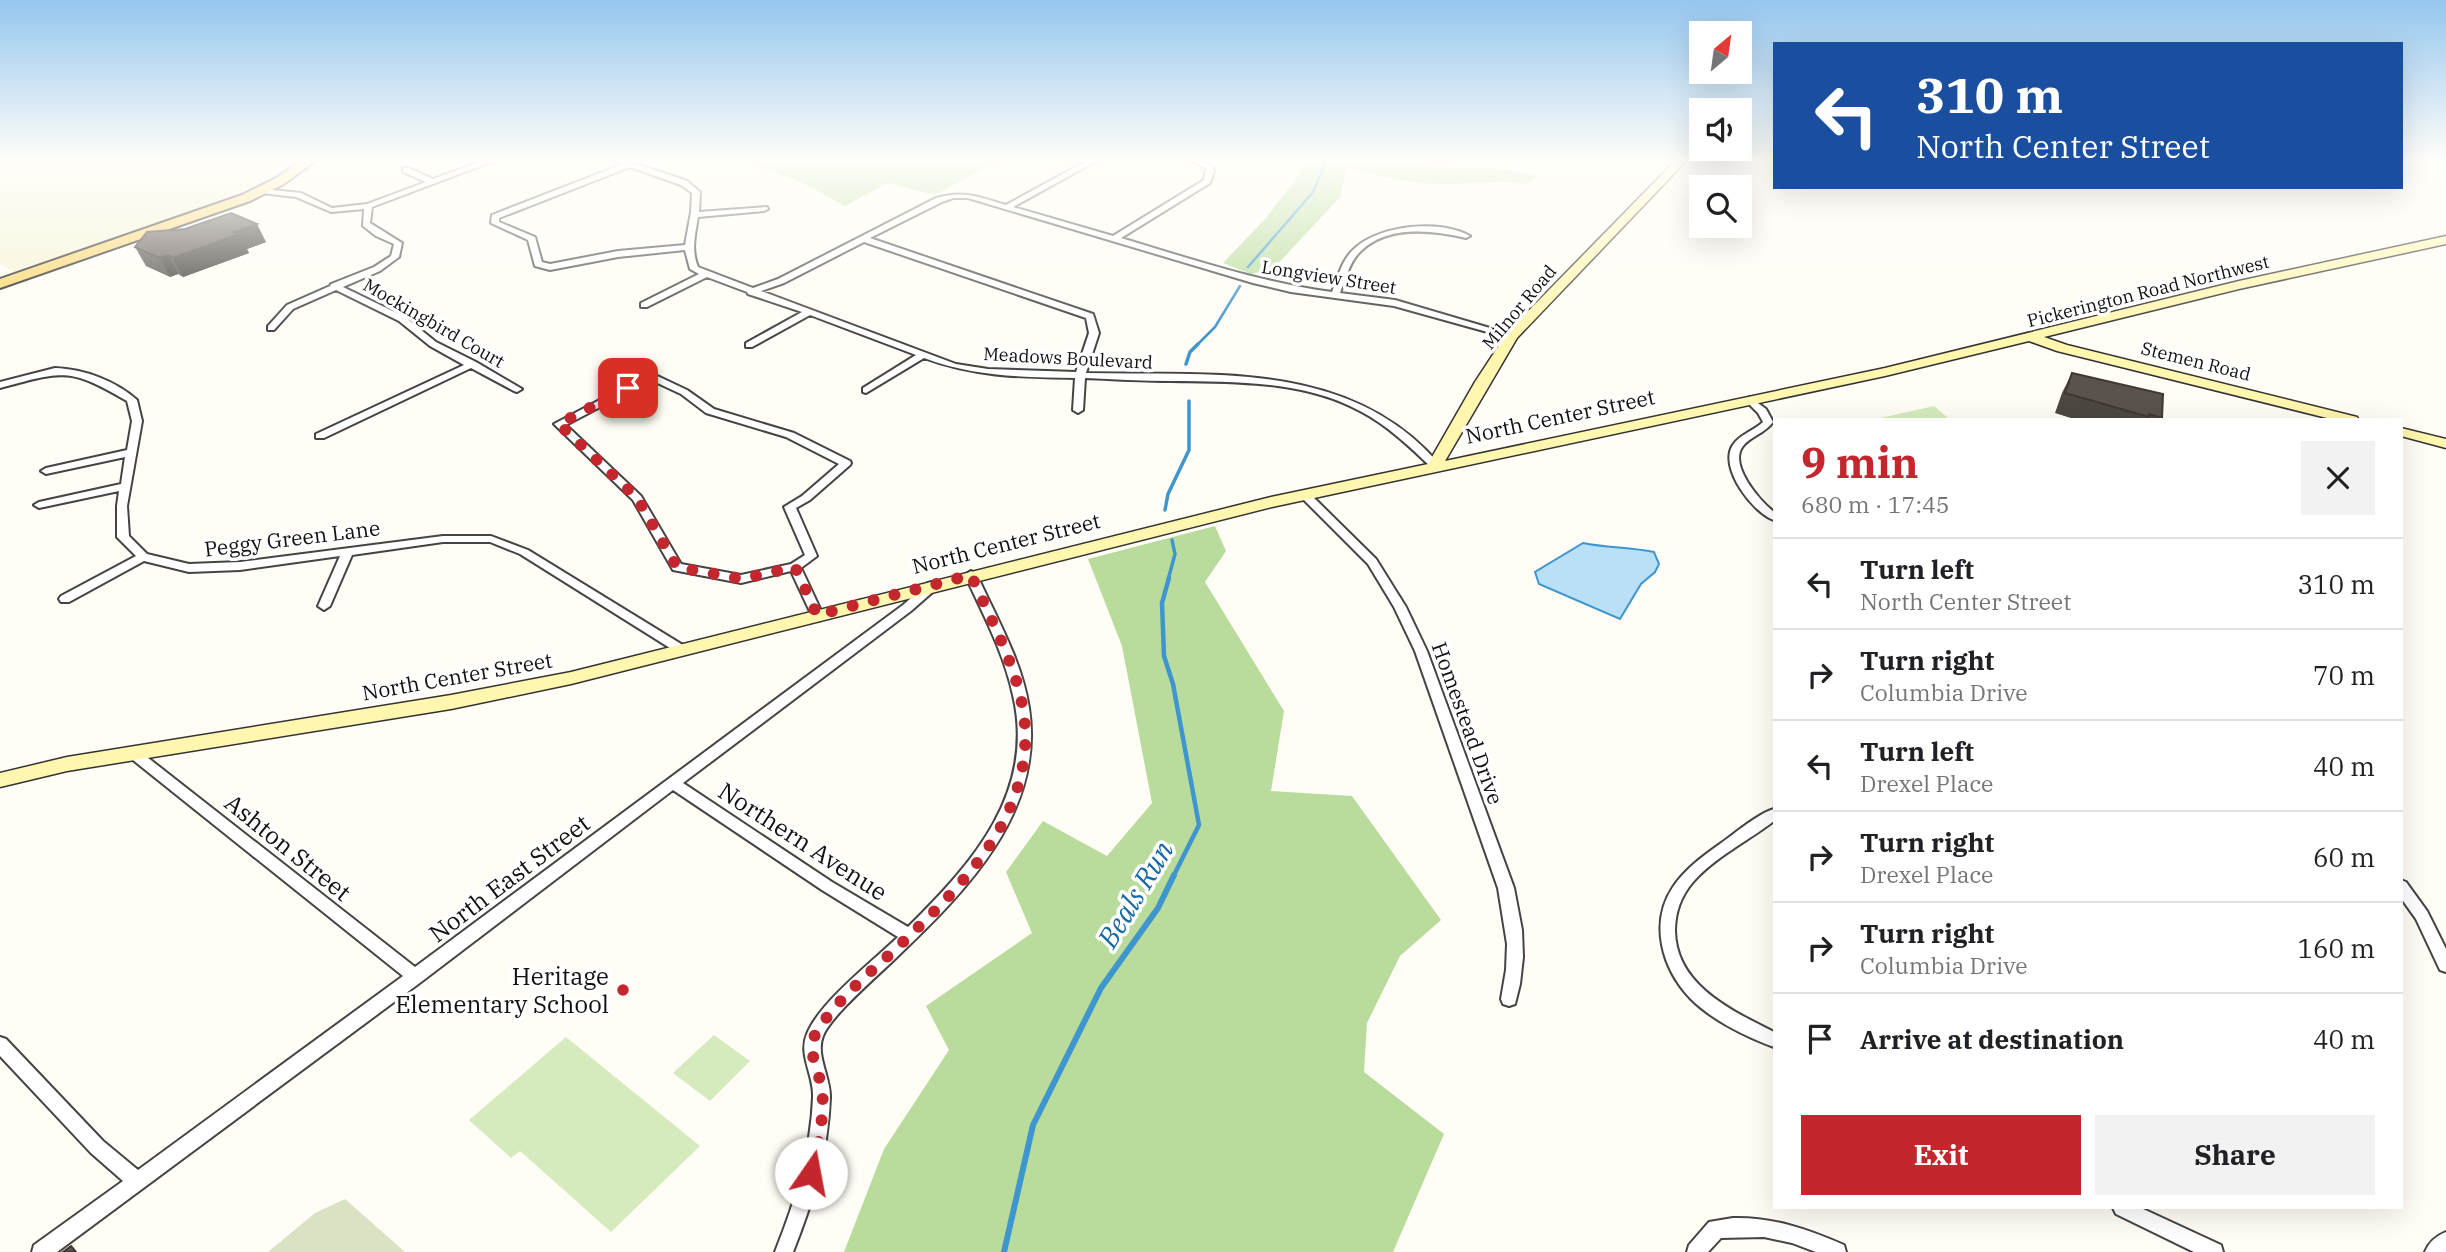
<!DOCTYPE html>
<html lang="en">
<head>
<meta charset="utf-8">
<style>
	:root { --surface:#fff; --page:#f2f2f2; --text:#202124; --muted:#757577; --line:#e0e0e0; --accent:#c4262e }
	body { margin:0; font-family:"IBM Plex Serif",serif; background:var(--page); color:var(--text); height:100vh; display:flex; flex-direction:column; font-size:26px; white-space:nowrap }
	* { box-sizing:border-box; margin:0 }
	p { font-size:23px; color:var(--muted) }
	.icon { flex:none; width:38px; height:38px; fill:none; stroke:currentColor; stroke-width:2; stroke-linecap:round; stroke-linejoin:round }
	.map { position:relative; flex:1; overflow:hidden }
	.sheet { position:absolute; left:1773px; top:418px; width:630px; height:791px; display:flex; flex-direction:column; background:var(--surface); border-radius:0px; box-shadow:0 7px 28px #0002 }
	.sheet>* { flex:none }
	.guide { position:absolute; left:1773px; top:42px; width:630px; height:147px; border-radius:0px; box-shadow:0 7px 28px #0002; background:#1a4fa0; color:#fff; overflow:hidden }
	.needle { width:46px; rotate:29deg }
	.buttons { position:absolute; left:1689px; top:21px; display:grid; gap:14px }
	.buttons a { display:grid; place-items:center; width:63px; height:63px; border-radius:0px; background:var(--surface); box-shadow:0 7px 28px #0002; font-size:35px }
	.pin { position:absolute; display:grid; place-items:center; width:60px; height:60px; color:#fff; margin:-30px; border-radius:14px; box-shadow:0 4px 10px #0006 }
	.me { position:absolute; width:77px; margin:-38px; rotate:12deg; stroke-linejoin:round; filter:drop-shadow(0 0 5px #0008) }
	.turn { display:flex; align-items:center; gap:24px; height:147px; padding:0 28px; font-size:32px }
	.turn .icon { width:91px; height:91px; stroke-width:2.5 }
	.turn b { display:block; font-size:49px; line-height:60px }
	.round { display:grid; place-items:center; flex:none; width:74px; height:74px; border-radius:0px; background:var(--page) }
	.overview { display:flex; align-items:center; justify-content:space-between; height:119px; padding:0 28px }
	h1 { font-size:42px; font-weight:800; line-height:52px; color:var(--accent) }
	.cta { display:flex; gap:14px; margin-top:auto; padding:14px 28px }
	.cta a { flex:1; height:80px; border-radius:0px; background:var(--accent); color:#fff; font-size:28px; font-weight:800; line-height:80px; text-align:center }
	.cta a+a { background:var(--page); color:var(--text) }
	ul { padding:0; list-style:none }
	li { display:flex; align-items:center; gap:21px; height:91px; padding:0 28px; border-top:2px solid var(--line) }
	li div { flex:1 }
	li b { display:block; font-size:26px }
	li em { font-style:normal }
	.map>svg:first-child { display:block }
	.farmland { fill:#f6f3d4 }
	.green { fill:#d5ebbd }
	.forest { fill:#b9dc9c }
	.cemetery { fill:#d9e3c4 }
	.water { fill:#b9e0f7; stroke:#3f96cf; stroke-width:2 }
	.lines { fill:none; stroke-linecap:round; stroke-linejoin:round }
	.stream-far3 { stroke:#3f96cf; stroke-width:2.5 }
	.stream-far2 { stroke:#3f96cf; stroke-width:3.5 }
	.stream-far1 { stroke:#3f96cf; stroke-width:4.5 }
	.stream { stroke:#3f96cf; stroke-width:6 }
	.street-casing { stroke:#444; stroke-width:4 }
	.secondary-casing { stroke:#333; stroke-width:3 }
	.primary-casing { stroke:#222; stroke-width:4 }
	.street { fill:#fff; fill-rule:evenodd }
	.secondary { fill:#fff6b0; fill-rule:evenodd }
	.primary { fill:#f9d66b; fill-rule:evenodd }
	.wall { fill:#4d4742 }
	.shaded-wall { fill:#3f3936 }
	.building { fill:#5a524d; stroke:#3f3936; stroke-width:2 }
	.route { stroke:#c4262e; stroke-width:12; stroke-dasharray:0 21.6 }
	.poi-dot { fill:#c4262e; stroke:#fff; stroke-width:2.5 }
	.labels { text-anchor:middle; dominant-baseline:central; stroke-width:7; stroke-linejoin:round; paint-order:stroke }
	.far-street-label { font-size:18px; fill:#111; stroke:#fff }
	.street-label { font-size:21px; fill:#111; stroke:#fff }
	.near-street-label { font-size:24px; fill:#111; stroke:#fff }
	.near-poi-label { font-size:24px; fill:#111; stroke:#fff; text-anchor:end }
	.near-water-label { font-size:28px; font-style:italic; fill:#1768a6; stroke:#fff }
</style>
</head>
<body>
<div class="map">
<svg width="2446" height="1252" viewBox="0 0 2446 1252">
	<rect width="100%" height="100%" fill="#fffdf5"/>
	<path class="farmland" d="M22 159H296L267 180 195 211 15 272 0 264V165Z"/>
	<path class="green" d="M1934 406 1950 420H1872Z
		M714 1035 750 1061 710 1101 673 1073Z
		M566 1037 700 1146 611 1232 520 1151 511 1158 469 1120Z"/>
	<path class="forest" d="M763 159H931L929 161C951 167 975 156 999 160L935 195 888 183 845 206 803 183 753 164Z
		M1311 159H1403L1429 167 1507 170 1537 176 1527 184C1501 179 1476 184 1450 184 1415 185 1380 176 1346 168L1341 196 1273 269 1251 274 1223 263 1266 218Z
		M1215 526 1226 551 1205 582 1284 711 1271 791 1352 796 1441 920 1400 956 1367 1023 1364 1072 1444 1134 1393 1252H844L884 1149 949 1050 926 1006 1032 933 1006 872 1043 821 1107 856 1152 803 1122 646 1088 559Z"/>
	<path class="cemetery" d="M345 1199 405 1252H268L315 1213Z"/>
	<path class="water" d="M1583 543C1607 548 1630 547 1654 552L1659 564 1655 572 1641 584 1620 619 1539 584 1535 572Z"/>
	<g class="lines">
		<path class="stream-far3" d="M1248 267 1313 192 1327 159
			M1197 345 1215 327 1240 286"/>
		<path class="stream-far2" d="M1186 364 1190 352 1198 344
			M1165 510 1168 494 1189 450V401
			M1168 580 1175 554 1172 540"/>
		<path class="stream-far1" d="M1169 578 1162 603 1164 656 1173 684 1199 825 1173 877"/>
		<path class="stream" d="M1004 1252 1033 1125 1101 988 1158 908 1174 875"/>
		<defs>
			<path id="street" d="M488 159H499L372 207 370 223 402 243 399 257 380 271 343 287 405 317 436 342 476 362 522 389 517 392 514 391 471 368 324 438H316V434L464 365 430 346 399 321 336 290 293 309 274 330H268V326L287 305 330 286 331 284 374 267 391 256 394 244 376 236 363 226 364 209 331 212 296 197 262 193 258 191 262 189 301 193 332 208 367 204 426 182 403 172V168H409L433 179Z
				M611 159H622L687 181 700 192 699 212 767 207 768 209 764 211 698 217C695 235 691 250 698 267L753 288 778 279 936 198C964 190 979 197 1006 205L1090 159H1100L1013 207 1113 236 1204 180 1206 168 1188 159H1198L1213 167 1214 171 1210 183 1121 238C1191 259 1259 282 1332 292 1338 277 1342 259 1355 248 1380 225 1441 219 1470 236L1466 238C1432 230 1385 224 1358 254 1349 264 1345 280 1340 293L1395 300 1517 336 1515 338H1509L1394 306 1291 292 1253 283 968 198H953L942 202 870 238 1093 314 1099 333 1086 373C1211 376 1350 359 1440 465L1435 468 1431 467C1409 446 1387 425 1360 411 1303 380 1234 382 1171 381 1142 381 1113 379 1085 378L1083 410 1078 413 1073 410 1075 378C1022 377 975 377 924 358L866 393 863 392V388L916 355 810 315 752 347H746V343L802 312 748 294 747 292 707 277 647 307H641V303L699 274 690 269 685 250 618 257 550 270 535 266 528 240 491 223 492 215 623 164ZM630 167 681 185 692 193 691 212 685 245 618 251 550 264 542 262 535 237 499 222V218ZM864 242 1086 318 1089 333 1076 372 988 369 956 364 761 291 784 283Z
				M55 368C84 369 116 381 137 400L142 421 127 506 129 536 147 554 189 564 240 562 443 536H491L528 550 686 647 688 650 686 653H678L520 554 490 542H443L352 555 330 606 324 610 318 606 340 556 240 570 189 572 144 561 69 602H61L59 599 61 596 136 556 117 537V506L119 491 39 508 34 505 39 502 121 484 125 457 46 474 41 471 46 468 127 450 132 421 127 401C69 367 63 371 0 388V382Z
				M651 373 687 390 714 409 794 433 850 461 851 463 850 465 810 500 796 508 817 556 801 568 823 615 821 618H813L791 571 741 583 673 570 633 500 554 424ZM651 380 681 394 706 413 786 437 839 464 802 496 784 507 805 555 791 564 741 575 681 564 641 496 566 425Z
				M1750 397 1766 409 1773 422C1764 434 1751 436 1743 446 1728 465 1760 501 1774 512V520C1753 513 1718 467 1733 445 1740 434 1754 431 1763 422L1758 413 1745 400Z
				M1304 491 1308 492 1376 559 1406 607 1427 651 1514 888 1522 930 1523 957 1520 984 1515 1004 1509 1006 1503 1004 1501 999 1506 970 1507 944 1498 888 1415 651 1394 607 1368 564 1300 496 1299 494Z
				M971 571 977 575C996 617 1022 661 1029 708 1045 811 967 890 899 955 881 973 831 1015 823 1036 815 1055 831 1078 830 1098 828 1152 813 1202 793 1252H775C795 1202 811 1151 813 1097 814 1075 798 1055 807 1034 819 1003 873 961 898 937L822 890 673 790 421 982 57 1252H32L34 1245 123 1181 91 1153 0 1056V1037L6 1039 103 1141 138 1170 403 976 128 756 126 753 128 750H138L415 967 903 605 928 583 932 582 938 586 936 589 911 611 683 783 832 882 908 927C973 863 1036 792 1013 695 1004 653 983 614 965 575Z
				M1774 809V821C1748 841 1715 857 1693 882 1681 896 1675 912 1675 931 1676 986 1733 1011 1774 1032V1047C1746 1037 1712 1020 1691 999 1662 969 1649 923 1673 887 1685 869 1703 856 1720 844 1734 834 1759 813 1774 809Z
				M2401 880 2406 882 2427 911 2446 949V972L2440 970 2416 919 2401 898Z
				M2113 1208H2141L2221 1245 2223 1252H2194L2116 1214Z
				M1733 1218C1773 1217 1807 1229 1844 1245L1846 1252H1816L1792 1243 1764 1237 1721 1238 1708 1252H1687L1689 1245 1709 1222Z
				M2446 1232V1252H2425C2429 1242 2436 1236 2446 1232Z"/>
			<path id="secondary" d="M1677 159H1688L1517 338 1445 461 1885 368 2239 281 2446 236V244L2239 289 2044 337 2067 345 2357 417 2359 420H2335L2057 351 2029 341 1885 376 1272 507 571 684 451 709 67 771 0 787V773L67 757 451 695 571 672 1271 497 1428 464 1475 382 1507 333Z
				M2401 428 2446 439V448L2401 436Z"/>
			<path id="primary" d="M304 159H318L284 184 250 201 0 288V279L242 195 276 178Z"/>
		</defs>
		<use href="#street" class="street-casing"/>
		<use href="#secondary" class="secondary-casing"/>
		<use href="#primary" class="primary-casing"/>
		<use href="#street" class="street"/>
		<use href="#secondary" class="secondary"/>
		<use href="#primary" class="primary"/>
	</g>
	<path class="wall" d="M185 229 266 242 247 249 249 253 183 277 178 274 170 277 146 266 135 247Z
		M2072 373 2162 418 2160 420H2077L2055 413 2062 393Z"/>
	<path class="shaded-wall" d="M257 224 266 242 247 249 249 253 183 277 173 258 234 232Z
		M168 255 178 274 170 277 160 258Z"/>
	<path class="building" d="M231 213 257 224 234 232 239 234 173 258 168 255 160 258 135 247 147 232 185 229Z
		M2072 373 2163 394 2162 418 2149 414V417L2065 393Z
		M71 1246 76 1252H63Z"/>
	<linearGradient id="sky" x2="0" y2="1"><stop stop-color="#95c6ee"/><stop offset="0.48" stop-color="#fffefa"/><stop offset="1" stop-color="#fffefa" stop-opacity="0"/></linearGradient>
	<rect width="2446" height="334" fill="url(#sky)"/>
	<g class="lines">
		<path class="route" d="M628 388 559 424 637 498 677 567 741 579 795 567 817 615 971 575C990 618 1015 663 1023 709 1039 807 969 879 905 940 875 969 838 997 816 1033 806 1051 819 1071 822 1089 825 1110 818 1152 811 1173"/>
	</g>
	<circle class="poi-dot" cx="623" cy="990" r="7"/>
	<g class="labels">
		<g class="far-street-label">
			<text transform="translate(1329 277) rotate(9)">Longview Street</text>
			<text transform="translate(2148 291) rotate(-14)">Pickerington Road Northwest</text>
			<text transform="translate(1519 307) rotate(-50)">Milnor Road</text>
			<text transform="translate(434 323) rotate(30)">Mockingbird Court</text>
			<text transform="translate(1068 358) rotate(3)">Meadows Boulevard</text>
			<text transform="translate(2196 361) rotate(14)">Stemen Road</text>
		</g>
		<g class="street-label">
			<text transform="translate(1560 416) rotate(-12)">North Center Street</text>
			<text transform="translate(292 538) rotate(-7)">Peggy Green Lane</text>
			<text transform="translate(1006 543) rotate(-14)">North Center Street</text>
			<text transform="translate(457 676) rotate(-10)">North Center Street</text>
			<text transform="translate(1468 723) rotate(70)">Homestead Drive</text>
		</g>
		<g class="near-street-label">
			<text transform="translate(803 841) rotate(33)">Northern Avenue</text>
			<text transform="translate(288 847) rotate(39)">Ashton Street</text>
			<text transform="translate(509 878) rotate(-37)">North East Street</text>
		</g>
		<g class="near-poi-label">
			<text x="609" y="976">Heritage<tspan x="609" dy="28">Elementary School</tspan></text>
		</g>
		<g class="near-water-label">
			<text transform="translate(1135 894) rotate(-59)">Beals Run</text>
		</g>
	</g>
</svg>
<div class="buttons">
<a><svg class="needle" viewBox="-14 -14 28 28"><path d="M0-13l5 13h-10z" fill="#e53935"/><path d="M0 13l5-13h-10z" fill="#757577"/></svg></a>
<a><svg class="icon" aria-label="sound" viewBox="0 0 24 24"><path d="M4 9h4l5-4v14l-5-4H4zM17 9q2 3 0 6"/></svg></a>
<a><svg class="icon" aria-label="search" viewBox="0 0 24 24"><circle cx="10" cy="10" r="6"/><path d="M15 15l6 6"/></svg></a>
</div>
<div class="pin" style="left:628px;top:388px;background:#d93025"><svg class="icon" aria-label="arrive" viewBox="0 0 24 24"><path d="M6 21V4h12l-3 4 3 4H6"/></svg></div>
<svg class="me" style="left:811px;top:1173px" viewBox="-20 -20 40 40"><circle r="19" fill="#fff"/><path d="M0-13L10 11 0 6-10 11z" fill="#c4262e"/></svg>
<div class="guide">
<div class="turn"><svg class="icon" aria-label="left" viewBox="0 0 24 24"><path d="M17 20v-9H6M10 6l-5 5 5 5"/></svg><div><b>310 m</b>North Center Street</div></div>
</div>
<section class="sheet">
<div class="overview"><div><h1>9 min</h1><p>680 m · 17:45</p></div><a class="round"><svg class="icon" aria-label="close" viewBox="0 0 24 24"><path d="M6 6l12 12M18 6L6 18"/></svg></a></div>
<ul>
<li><svg class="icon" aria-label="left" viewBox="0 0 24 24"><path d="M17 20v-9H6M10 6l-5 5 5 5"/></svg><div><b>Turn left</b><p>North Center Street</p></div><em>310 m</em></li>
<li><svg class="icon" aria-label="right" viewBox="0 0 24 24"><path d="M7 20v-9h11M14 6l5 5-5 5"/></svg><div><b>Turn right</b><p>Columbia Drive</p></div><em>70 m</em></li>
<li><svg class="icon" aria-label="left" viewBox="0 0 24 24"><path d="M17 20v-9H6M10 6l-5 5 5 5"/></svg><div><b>Turn left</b><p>Drexel Place</p></div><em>40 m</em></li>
<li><svg class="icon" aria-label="right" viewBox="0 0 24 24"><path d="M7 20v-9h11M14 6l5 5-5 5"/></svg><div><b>Turn right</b><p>Drexel Place</p></div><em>60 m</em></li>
<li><svg class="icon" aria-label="right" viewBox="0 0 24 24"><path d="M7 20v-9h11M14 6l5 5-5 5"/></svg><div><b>Turn right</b><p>Columbia Drive</p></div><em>160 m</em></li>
<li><svg class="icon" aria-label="arrive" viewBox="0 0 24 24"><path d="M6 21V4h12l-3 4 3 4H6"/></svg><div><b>Arrive at destination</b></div><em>40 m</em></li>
</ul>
<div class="cta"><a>Exit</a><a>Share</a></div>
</section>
</div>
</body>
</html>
